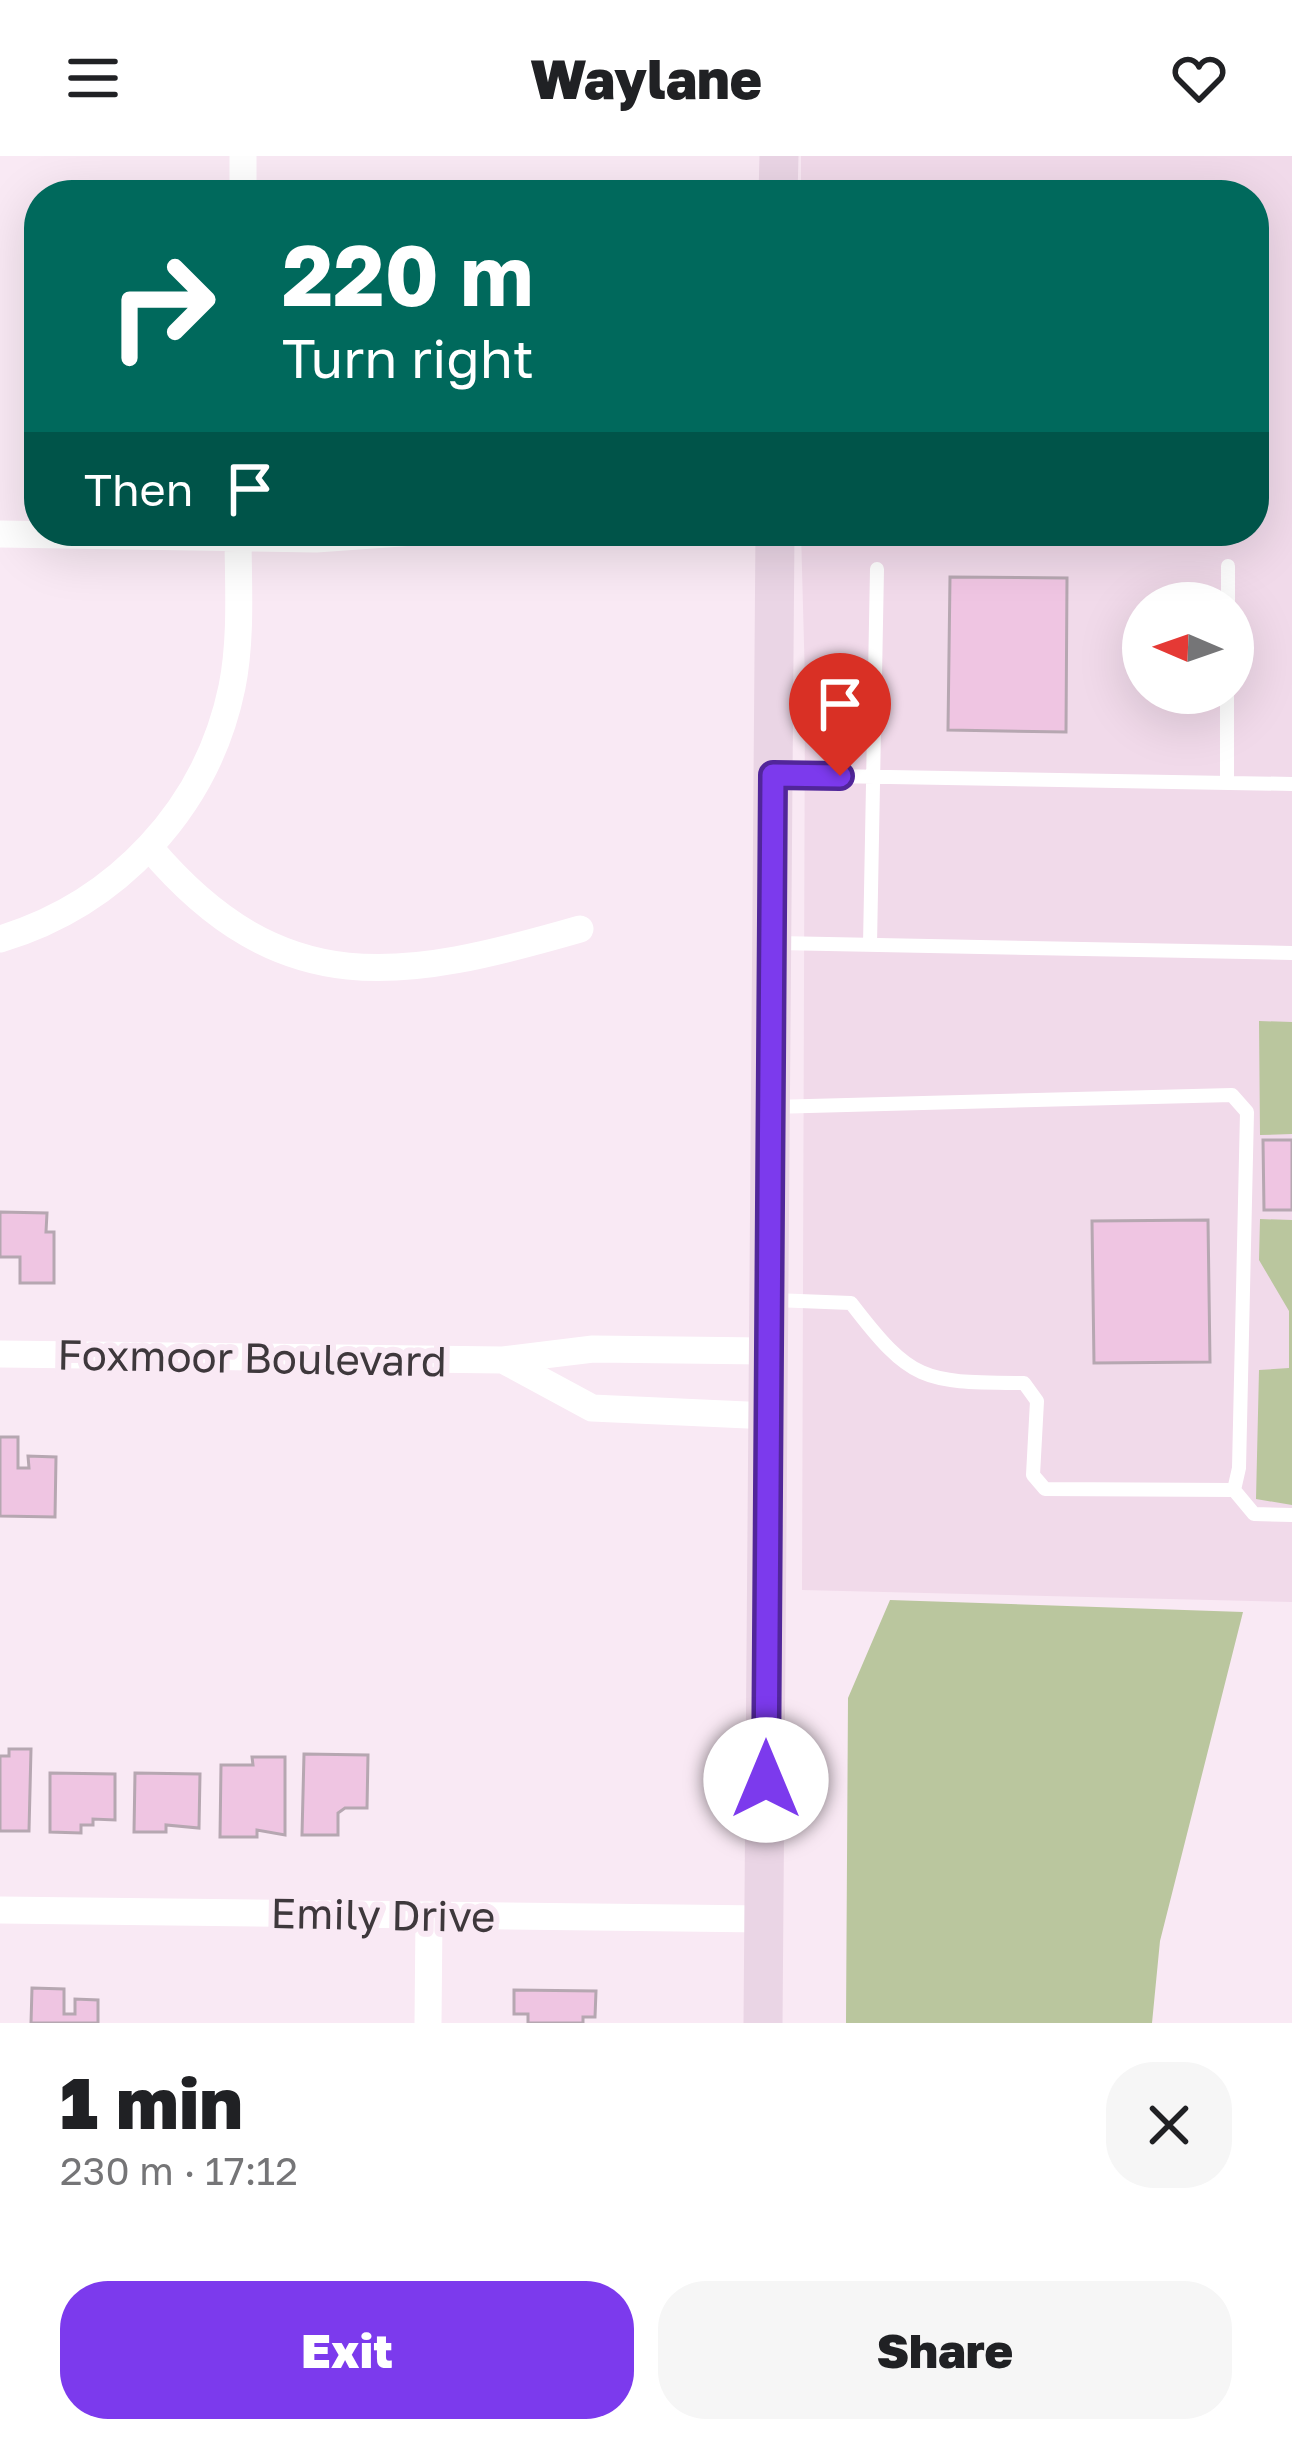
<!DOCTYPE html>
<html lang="en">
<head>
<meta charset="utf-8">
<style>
	:root { --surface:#fff; --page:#f6f6f6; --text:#202124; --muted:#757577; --accent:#7c3aed }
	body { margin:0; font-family:"Golos Text",sans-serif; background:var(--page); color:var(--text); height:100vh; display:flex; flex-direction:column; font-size:45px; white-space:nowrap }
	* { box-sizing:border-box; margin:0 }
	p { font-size:39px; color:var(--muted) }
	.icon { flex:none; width:66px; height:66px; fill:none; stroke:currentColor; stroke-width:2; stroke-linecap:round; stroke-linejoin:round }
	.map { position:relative; height:1867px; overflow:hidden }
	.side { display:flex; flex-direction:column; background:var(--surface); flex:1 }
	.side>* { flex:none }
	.banner { position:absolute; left:24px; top:24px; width:1245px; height:366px; border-radius:48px; box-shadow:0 12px 48px #0002; background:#00695c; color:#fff; overflow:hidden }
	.needle { width:78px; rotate:272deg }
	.fabs { position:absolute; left:1122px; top:426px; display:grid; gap:24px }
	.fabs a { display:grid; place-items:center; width:132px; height:132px; border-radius:50%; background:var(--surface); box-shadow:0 12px 48px #0002; font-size:60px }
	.pin { position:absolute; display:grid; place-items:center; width:102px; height:102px; color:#fff; margin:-123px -51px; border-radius:50% 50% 50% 0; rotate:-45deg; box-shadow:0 0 12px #0007 }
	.pin .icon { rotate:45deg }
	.me { position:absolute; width:132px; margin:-66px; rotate:0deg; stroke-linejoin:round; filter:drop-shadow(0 0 9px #0008) }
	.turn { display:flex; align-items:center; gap:42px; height:252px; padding:0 60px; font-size:54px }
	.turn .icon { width:156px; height:156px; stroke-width:2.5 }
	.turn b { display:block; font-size:84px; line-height:102px }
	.then { display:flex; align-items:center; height:114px; padding:0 60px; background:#0003; gap:24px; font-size:45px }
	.round { display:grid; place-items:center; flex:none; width:126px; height:126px; border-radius:48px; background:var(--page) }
	.summary { display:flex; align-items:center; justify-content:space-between; height:204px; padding:0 60px }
	h1 { font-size:72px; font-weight:800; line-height:90px }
	.cta { display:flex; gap:24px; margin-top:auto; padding:24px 60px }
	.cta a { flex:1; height:138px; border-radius:48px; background:var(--accent); color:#fff; font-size:48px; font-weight:800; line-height:138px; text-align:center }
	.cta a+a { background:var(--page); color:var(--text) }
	header { display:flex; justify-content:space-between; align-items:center; height:156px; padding:0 60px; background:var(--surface); font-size:54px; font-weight:800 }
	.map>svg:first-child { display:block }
	.built { fill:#f1daea; fill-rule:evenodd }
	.green { fill:#bac69e }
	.building { fill:#efc5e2; stroke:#b6a7b1; stroke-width:3 }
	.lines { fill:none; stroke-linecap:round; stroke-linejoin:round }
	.service { stroke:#fff; stroke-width:14 }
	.minor { stroke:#fff; stroke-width:27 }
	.secondary { stroke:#ead5e5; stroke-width:39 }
	.route-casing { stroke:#51269a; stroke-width:30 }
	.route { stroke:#7c3aed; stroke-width:21 }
	.labels { text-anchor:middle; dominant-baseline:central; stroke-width:12; stroke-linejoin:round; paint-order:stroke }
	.street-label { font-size:42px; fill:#3e383c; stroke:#f9e9f4 }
</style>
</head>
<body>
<header><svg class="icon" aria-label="menu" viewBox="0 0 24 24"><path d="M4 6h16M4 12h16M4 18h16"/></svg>Waylane<svg class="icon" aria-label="heart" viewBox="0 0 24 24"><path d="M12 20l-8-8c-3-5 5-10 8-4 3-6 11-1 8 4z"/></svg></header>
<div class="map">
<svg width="1292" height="1867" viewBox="0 0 1292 1867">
	<rect width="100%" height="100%" fill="#f9e9f4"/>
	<path class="built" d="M801 0H1292V1446L802 1434 805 526 801 375H1254V39H801ZM1143 447H1233V537H1143Z"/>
	<path class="green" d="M1259 865 1292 866V978L1260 979Z
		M1260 1063 1292 1064V1349L1256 1343 1259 1214 1289 1212V1155L1259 1104Z
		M890 1444 1243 1456 1160 1785 1152 1867H846L848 1542Z"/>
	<path class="building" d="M950 421 1067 422 1066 576 948 574Z
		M1263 984H1292V1054H1264Z
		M0 1056 47 1057 46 1076H54V1127H20V1101H0Z
		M1208 1064 1210 1206 1094 1207 1092 1065Z
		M0 1281H18V1312H29L28 1300 56 1301 55 1361 0 1360Z
		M9 1593H31L29 1675H0V1600H9Z
		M304 1598 368 1599 367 1652H345L338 1657V1679H302Z
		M252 1601H285V1679L257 1674V1681H220L221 1609H253Z
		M50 1617 115 1618V1664L93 1663V1669H81V1677L50 1676Z
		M135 1617 200 1618 199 1672 166 1669V1676H134Z
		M32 1832 64 1833V1858H75V1843L98 1844V1867H31Z
		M514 1834 596 1835 595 1861H583V1867H528V1858H514Z"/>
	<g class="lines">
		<path class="service" d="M1228 447V410
			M775 619 1292 628
			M1227 627V537
			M777 787 1292 797
			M870 789 877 413
			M771 951 1232 939 1247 956 1239 1312 1234 1334 1045 1333 1033 1319 1037 1245 1024 1227C924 1226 913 1228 851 1147L774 1144
			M1234 1334 1254 1358 1292 1359"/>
		<path class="minor" d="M243 39V0
			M0 378 316 383 429 375
			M150 692C282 848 403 824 580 773
			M0 783C117 748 207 652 232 531 242 481 238 427 238 375
			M0 1198 503 1204 593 1193 769 1195
			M503 1204 592 1252 768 1260
			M0 1754 765 1763
			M428 1867 429 1759"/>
		<path class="secondary" d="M778 39 779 0
			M763 1867 775 375"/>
	</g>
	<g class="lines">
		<defs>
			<path id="route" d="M766 1624 773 619 840 620"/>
		</defs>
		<use href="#route" class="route-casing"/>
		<use href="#route" class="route"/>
	</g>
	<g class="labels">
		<g class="street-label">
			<text transform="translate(252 1201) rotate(1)">Foxmoor Boulevard</text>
			<text transform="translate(383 1758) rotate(1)">Emily Drive</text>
		</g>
	</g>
</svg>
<div class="fabs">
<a><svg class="needle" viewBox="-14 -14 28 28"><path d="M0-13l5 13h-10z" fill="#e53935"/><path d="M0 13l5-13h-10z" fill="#757577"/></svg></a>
</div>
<div class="pin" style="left:840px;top:620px;background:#d93025"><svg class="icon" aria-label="arrive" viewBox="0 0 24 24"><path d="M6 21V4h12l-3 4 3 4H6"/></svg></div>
<svg class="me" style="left:766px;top:1624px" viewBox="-20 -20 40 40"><circle r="19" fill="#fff"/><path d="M0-13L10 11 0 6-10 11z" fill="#7c3aed"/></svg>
<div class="banner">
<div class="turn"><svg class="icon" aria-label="right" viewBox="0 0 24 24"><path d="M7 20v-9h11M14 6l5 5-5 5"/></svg><div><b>220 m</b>Turn right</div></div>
<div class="then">Then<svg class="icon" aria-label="arrive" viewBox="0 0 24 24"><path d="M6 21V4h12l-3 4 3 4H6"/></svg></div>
</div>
</div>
<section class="side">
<div class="summary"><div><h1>1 min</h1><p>230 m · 17:12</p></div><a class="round"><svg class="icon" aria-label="close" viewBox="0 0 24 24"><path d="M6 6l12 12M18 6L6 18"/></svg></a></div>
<div class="cta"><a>Exit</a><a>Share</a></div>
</section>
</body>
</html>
